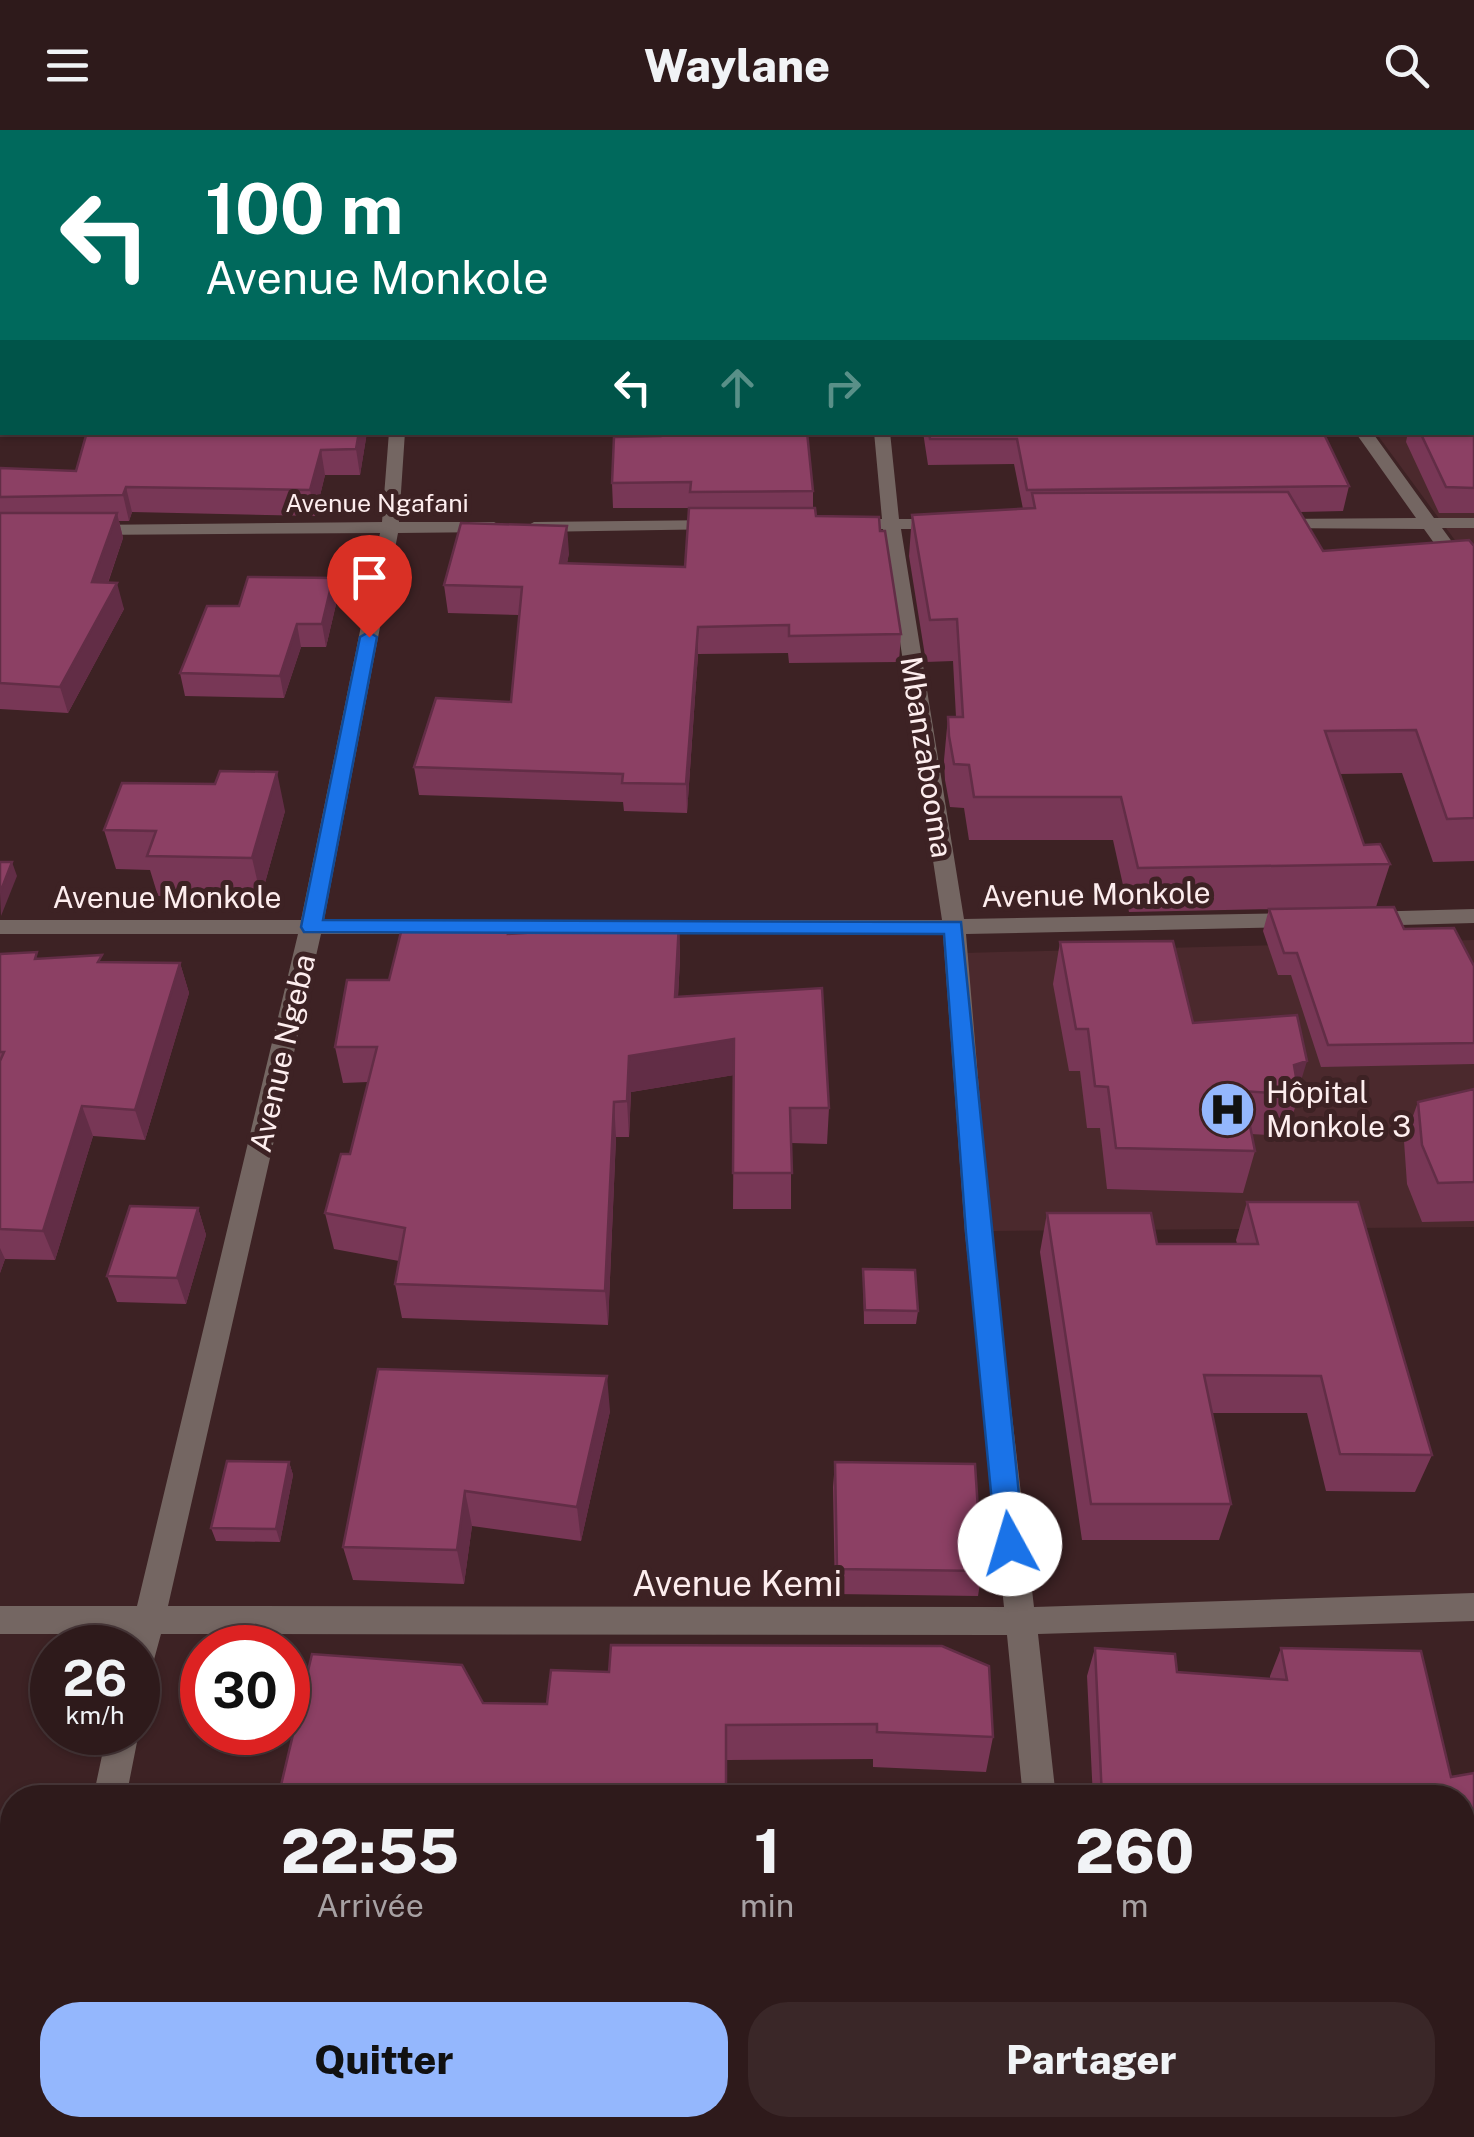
<!DOCTYPE html>
<html lang="fr">
<head>
<meta charset="utf-8">
<style>
	:root { --surface:#2e1a1b; --page:#3a2728; --text:#f1f3f6; --muted:#a7a1a3; --line:#49383a; --accent:#94b7fd }
	body { margin:0; font-family:"Public Sans",sans-serif; background:var(--page); color:var(--text); height:100vh; display:flex; flex-direction:column; font-size:38px; white-space:nowrap }
	* { box-sizing:border-box; margin:0 }
	p { font-size:32px; color:var(--muted) }
	.icon { flex:none; width:55px; height:55px; fill:none; stroke:currentColor; stroke-width:2; stroke-linecap:round; stroke-linejoin:round }
	.map { position:relative; flex:1; overflow:hidden }
	.drawer { position:absolute; left:0px; top:1655px; width:1475px; height:352px; display:flex; flex-direction:column; background:var(--surface); border-radius:40px 40px 0 0; box-shadow:0 2px 8px #0004,0 0 0 2px var(--line) }
	.drawer>* { flex:none }
	.hud { position:absolute; left:0px; top:0px; width:1475px; height:305px; box-shadow:0 2px 8px #0004,0 0 0 2px var(--line); background:#00695c; color:#fff; overflow:hidden }
	.speed { position:absolute; left:30px; top:1495px; display:flex; gap:20px; font-size:50px; font-weight:700; text-align:center }
	.speed>* { display:grid; place-content:center; width:130px; height:130px; border-radius:50%; background:var(--surface); box-shadow:0 2px 8px #0004,0 0 0 2px var(--line); line-height:1 }
	.speed small { font-size:25px; font-weight:400 }
	.speed .limit { border:15px solid #d22; background:#fff; color:#111 }
	.pin { position:absolute; display:grid; place-items:center; width:85px; height:85px; color:#fff; margin:-102px -42px; border-radius:50% 50% 50% 0; rotate:-45deg; box-shadow:0 0 10px #0007 }
	.pin .icon { rotate:45deg }
	.me { position:absolute; width:110px; margin:-55px; rotate:354deg; stroke-linejoin:round; filter:drop-shadow(0 0 8px #0008) }
	.turn { display:flex; align-items:center; gap:35px; height:210px; padding:0 40px; font-size:45px }
	.turn .icon { width:130px; height:130px; stroke-width:2.5 }
	.turn b { display:block; font-size:70px; line-height:85px }
	.lanes { display:flex; align-items:center; height:95px; padding:0 40px; background:#0003; justify-content:center; gap:50px; direction:ltr }
	.lanes .off { opacity:.35 }
	.eta { display:flex; justify-content:space-evenly; align-items:center; height:170px; text-align:center }
	.eta b { font-size:60px; font-weight:800; line-height:70px }
	.button { display:flex; gap:20px; margin-top:auto; padding:20px 40px }
	.button a { flex:1; height:115px; border-radius:40px; background:var(--accent); color:#111; font-size:40px; font-weight:800; line-height:115px; text-align:center }
	.button a+a { background:var(--page); color:var(--text) }
	header { display:flex; justify-content:space-between; align-items:center; height:130px; padding:0 40px; background:var(--surface); font-size:45px; font-weight:800 }
	.map>svg:first-child { display:block }
	.built { fill:#4b292d }
	.lines { fill:none; stroke-linecap:round; stroke-linejoin:round }
	.minor { fill:#746662; fill-rule:evenodd }
	.wall { fill:#783756 }
	.shaded-wall { fill:#622d46 }
	.building { fill:#8c4064; stroke:#622d46; stroke-width:2.5 }
	.route { fill:#1a73e8; stroke:#114b97; stroke-width:2.5 }
	.labels { text-anchor:middle; dominant-baseline:central; stroke-width:10; stroke-linejoin:round; paint-order:stroke }
	.far-street-label { font-size:25px; fill:#fdedee; stroke:#3d2224 }
	.street-label { font-size:30px; fill:#fdedee; stroke:#3d2224 }
	.poi-label { font-size:30px; fill:#fdedee; stroke:#3d2224; text-anchor:start }
	.near-street-label { font-size:35px; fill:#fdedee; stroke:#3d2224 }
</style>
</head>
<body>
<header><svg class="icon" aria-label="menu" viewBox="0 0 24 24"><path d="M4 6h16M4 12h16M4 18h16"/></svg>Waylane<svg class="icon" aria-label="search" viewBox="0 0 24 24"><circle cx="10" cy="10" r="6"/><path d="M15 15l6 6"/></svg></header>
<div class="map">
<svg width="1474" height="2007" viewBox="0 0 1474 2007">
	<rect width="100%" height="100%" fill="#3d2224"/>
	<path class="built" d="M1474 253V436L1376 303 1472 302Z
		M1474 810V1097L993 1101 964 823Z"/>
	<g class="lines">
		<path class="minor" d="M1472 58H1474V66H1472Z
			M389 302H405L399 392H494L503 397 494 402 398 403 324 790H942L883 399H849L840 394 849 389H882L874 302H890L899 389H944L953 394 944 399H901L964 789 1299 783 1310 790 1299 797 966 804 991 1103 1034 1477 1474 1463V1491L1038 1504 1056 1668H1023L1007 1505 161 1504 149 1548 138 1552V1518H127L130 1504H0V1476H137L298 804H0V790H301L380 403 89 405 80 400 89 395 382 392ZM321 804H943L965 1103 1004 1477 168 1476Z
			M1355 302H1372L1434 388H1474V398H1442L1474 442V461L1467 459 1424 399 1268 398V390L1274 389 1416 388Z
			M719 390 725 391V399L534 402 525 397 534 392Z
			M1474 779V793L1364 796 1353 789 1364 782Z
			M138 1598 139 1602 126 1668H93L107 1602H138Z
			M20 1995H56L54 2007H18Z
			M1063 1995H1099L1100 2007H1064Z"/>
	</g>
	<path class="wall" d="M0 0H1474V57H1472V2H2V243H0Z
		M1474 150V383H1439L1406 312 1408 302H1472Z
		M87 302H367L360 345H325L315 386 132 382 129 391H119L123 408 108 453 124 479 68 583 0 579V338L76 341Z
		M656 302H807L813 361V378L816 386 880 401 901 504 899 532 789 533 788 523 698 524 687 683 624 681 623 672 419 665 414 637 511 572 519 485 448 483 444 455 569 423 567 433 685 437 691 378H613L612 353 657 306Z
		M923 302H1323L1349 356 1343 381 1300 382 1323 421 1474 416V731L1433 732 1402 643 1340 644 1364 715 1390 734 1376 777 1404 799 1474 836V934L1321 937 1291 845H1278L1263 801 1269 779 1320 778 1129 782 1113 710H969L964 678 950 677 945 650 944 630 948 587H956L953 531 926 532 909 426 912 385 1023 379 1014 334 928 335Z
		M337 470 326 517H301L284 568 185 566 180 543 239 476Z
		M285 681 261 767 158 766 150 740 116 739 104 700Z
		M679 793 680 829 678 867 829 978 827 1014 791 1013V1079H733L734 945 631 962 629 1007H616L608 1195 402 1188 395 1154 399 1131 334 1119 325 1083 350 1024 368 952 343 953 335 917 389 850 509 804Z
		M1060 812 1193 893 1298 960 1299 965 1286 1006 1251 1004 1255 1021 1243 1063 1107 1059 1100 998H1087L1080 941H1069L1053 854Z
		M0 824 39 828 105 832 180 833 189 863 145 1010 93 1006 55 1130 5 1129 0 1143Z
		M1474 959V1091L1422 1092 1407 1054 1404 1011 1418 972Z
		M1247 1072 1432 1325 1415 1362 1326 1361 1307 1283H1212L1231 1374 1219 1410H1082L1040 1122 1047 1083 1157 1114H1237L1236 1110Z
		M198 1078 206 1105 186 1174 117 1172 107 1146Z
		M863 1139 918 1181 916 1194H864Z
		M610 1281 581 1411 472 1396 464 1454 353 1450 343 1417Z
		M289 1332 293 1345 280 1412 216 1411 211 1398Z
		M835 1332 982 1441 978 1466 835 1464 833 1357Z
		M1095 1518 1177 1542 1270 1549V1546L1281 1518 1451 1647 1474 1643V1774L1462 1770V1668H1093L1087 1546Z
		M551 1540 993 1607 986 1642 873 1637V1629L727 1630 483 1573 547 1574Z
		M182 1995H506L505 2001 378 1998 377 2007H199Z
		M1136 1995H1462L1474 2007H1138Z"/>
	<path class="shaded-wall" d="M359 302H367L360 345 356 319Z
		M321 320 325 345 315 386 310 360Z
		M126 357 132 382 129 391 123 365Z
		M117 383 123 408 99 478 92 452Z
		M567 396 569 423 562 460 560 433Z
		M333 448 337 470 326 517 322 494Z
		M117 453 124 479 68 583 60 557Z
		M297 494 301 517 284 568 280 546Z
		M698 497V524L687 683 686 654Z
		M277 642 285 681 261 767 252 728Z
		M12 732 17 746 1 786 0 763Z
		M679 793 680 829 676 903 675 867Z
		M180 833 189 863 145 1010 135 980Z
		M734 909V945L631 962 629 1007 627 971 629 926Z
		M1307 931 1297 964 1294 935Z
		M614 972 616 1007 608 1195 605 1161Z
		M82 976 93 1006 55 1130 43 1101Z
		M198 1078 206 1105 186 1174 177 1148Z
		M0 1118 5 1129 0 1143Z
		M607 1246 610 1281 581 1411 577 1377Z
		M289 1332 293 1345 280 1412 276 1399Z
		M465 1361 472 1396 464 1454 457 1420Z
		M362 1995H377V2007H361Z"/>
	<path class="building" d="M0 0H1474V35H1472V2H2V219H0Z
		M1472 150H1474V358L1446 357 1420 302H1472Z
		M87 302H359L356 319 321 320 310 360 126 357 123 365 0 367V338L76 341Z
		M659 302H807L813 361 690 362 691 352 612 353 614 307 660 306Z
		M929 302H1323L1349 356 1027 360 1017 309H930Z
		M1288 362 1323 421 1469 410 1474 416V688L1447 689 1416 600 1325 601 1364 715 1380 714 1390 734 1138 738 1121 667H974L969 635 954 634 949 606 948 587H963L957 489 930 490 912 385 1035 378 1032 363Z
		M689 378H815L816 386 879 387 880 401H885L901 504 789 506V495L698 497 686 654 622 653 623 644 414 637 436 568 511 572 522 457 444 455 461 393 567 396 560 433 685 437Z
		M0 383H117L92 452 117 453 60 557 0 553Z
		M248 447 333 448 322 494H297L280 546 180 543 207 476H239Z
		M220 641 277 642 252 728 147 726 156 701 104 700 122 653 215 654Z
		M0 732H12L0 763Z
		M1394 777 1404 799 1454 798 1474 836V913L1328 915 1297 823H1284L1269 779Z
		M679 793 675 867 822 858 829 978H790L792 1043H733L734 909 629 926 627 971 614 972 605 1161 395 1154 405 1098 325 1083 341 1024H350L377 917H335L347 850H389L403 794 509 799 508 804Z
		M1173 811 1193 893 1297 885 1307 931 1294 935 1299 965 1243 961 1255 1021 1116 1018 1108 957 1095 956 1088 899H1076L1060 812Z
		M37 822 35 829 102 825 98 832 180 833 135 980 82 976 43 1101 0 1099V931L4 922H0V824Z
		M1474 959V1052L1438 1053 1422 1015 1418 972Z
		M1247 1072H1358L1432 1325 1340 1324 1321 1246 1204 1245 1231 1374H1091L1047 1083H1151L1157 1114H1258Z
		M130 1076 198 1078 177 1148 107 1146Z
		M863 1139 915 1140 918 1181 865 1180Z
		M378 1239 607 1246 577 1377 465 1361 457 1420 343 1417Z
		M227 1331 289 1332 276 1399 211 1398Z
		M835 1332 975 1334 982 1441 837 1439Z
		M611 1515 942 1516 989 1536 993 1607 877 1602V1594L726 1595V1668H278L312 1524 462 1535 483 1573 547 1574 551 1540 609 1542Z
		M1095 1518 1175 1524 1177 1542 1287 1550 1281 1518 1421 1521 1451 1647 1474 1643V1743L1462 1739V1668H1102Z
		M1462 1832H1474V2007H1152L1150 1995H1462Z
		M204 1995H362L361 2007H221Z
		M739 1995H1011L1012 2007H738Z"/>
	<path class="route" d="M369 502 377 507 323 790 961 792 1024 1414 1020 1422 1010 1425 1000 1422 996 1414 966 1103 944 804 304 802 301 797 360 507Z"/>
	<defs>
		<symbol id="hospital-disc" viewBox="-11 -11 22 22"><circle r="9.5" fill="#94b7fd" stroke="#3d2224"/><path d="M-5-5h3v3.5h4V-5h3V5h-3V1.5h-4V5h-3Z" fill="#111"/></symbol>
	</defs>
	<g fill-rule="evenodd">
		<use href="#hospital-disc" x="1196" y="948" width="63" height="63"/>
	</g>
	<g class="labels">
		<g class="far-street-label">
			<text x="377" y="373">Avenue Ngafani</text>
		</g>
		<g class="street-label">
			<text transform="translate(927 627) rotate(81)">Mbanzabooma</text>
			<text transform="translate(1096 764) rotate(-1)">Avenue Monkole</text>
			<text x="167" y="767">Avenue Monkole</text>
			<text transform="translate(282 923) rotate(-77)">Avenue Ngeba</text>
		</g>
		<g class="poi-label">
			<text x="1266" y="962">Hôpital<tspan x="1266" dy="34">Monkole 3</tspan></text>
		</g>
		<g class="near-street-label">
			<text x="737" y="1453">Avenue Kemi</text>
		</g>
	</g>
</svg>
<div class="speed"><div>26<small>km/h</small></div><div class="limit">30</div></div>
<div class="pin" style="left:369px;top:507px;background:#d93025"><svg class="icon" aria-label="arrive" viewBox="0 0 24 24"><path d="M6 21V4h12l-3 4 3 4H6"/></svg></div>
<svg class="me" style="left:1010px;top:1414px" viewBox="-20 -20 40 40"><circle r="19" fill="#fff"/><path d="M0-13L10 11 0 6-10 11z" fill="#1a73e8"/></svg>
<div class="hud">
<div class="turn"><svg class="icon" aria-label="left" viewBox="0 0 24 24"><path d="M17 20v-9H6M10 6l-5 5 5 5"/></svg><div><b>100 m</b>Avenue Monkole</div></div>
<div class="lanes"><svg class="icon" aria-label="left" viewBox="0 0 24 24"><path d="M17 20v-9H6M10 6l-5 5 5 5"/></svg><svg class="icon off" aria-label="ahead" viewBox="0 0 24 24"><path d="M12 20V5M6 11l6-6 6 6"/></svg><svg class="icon off" aria-label="right" viewBox="0 0 24 24"><path d="M7 20v-9h11M14 6l5 5-5 5"/></svg></div>
</div>
<section class="drawer">
<div class="eta">
<div><b>22:55</b><p>Arrivée</p></div>
<div><b>1</b><p>min</p></div>
<div><b>260</b><p>m</p></div>
</div>
<div class="button"><a>Quitter</a><a>Partager</a></div>
</section>
</div>
</body>
</html>
